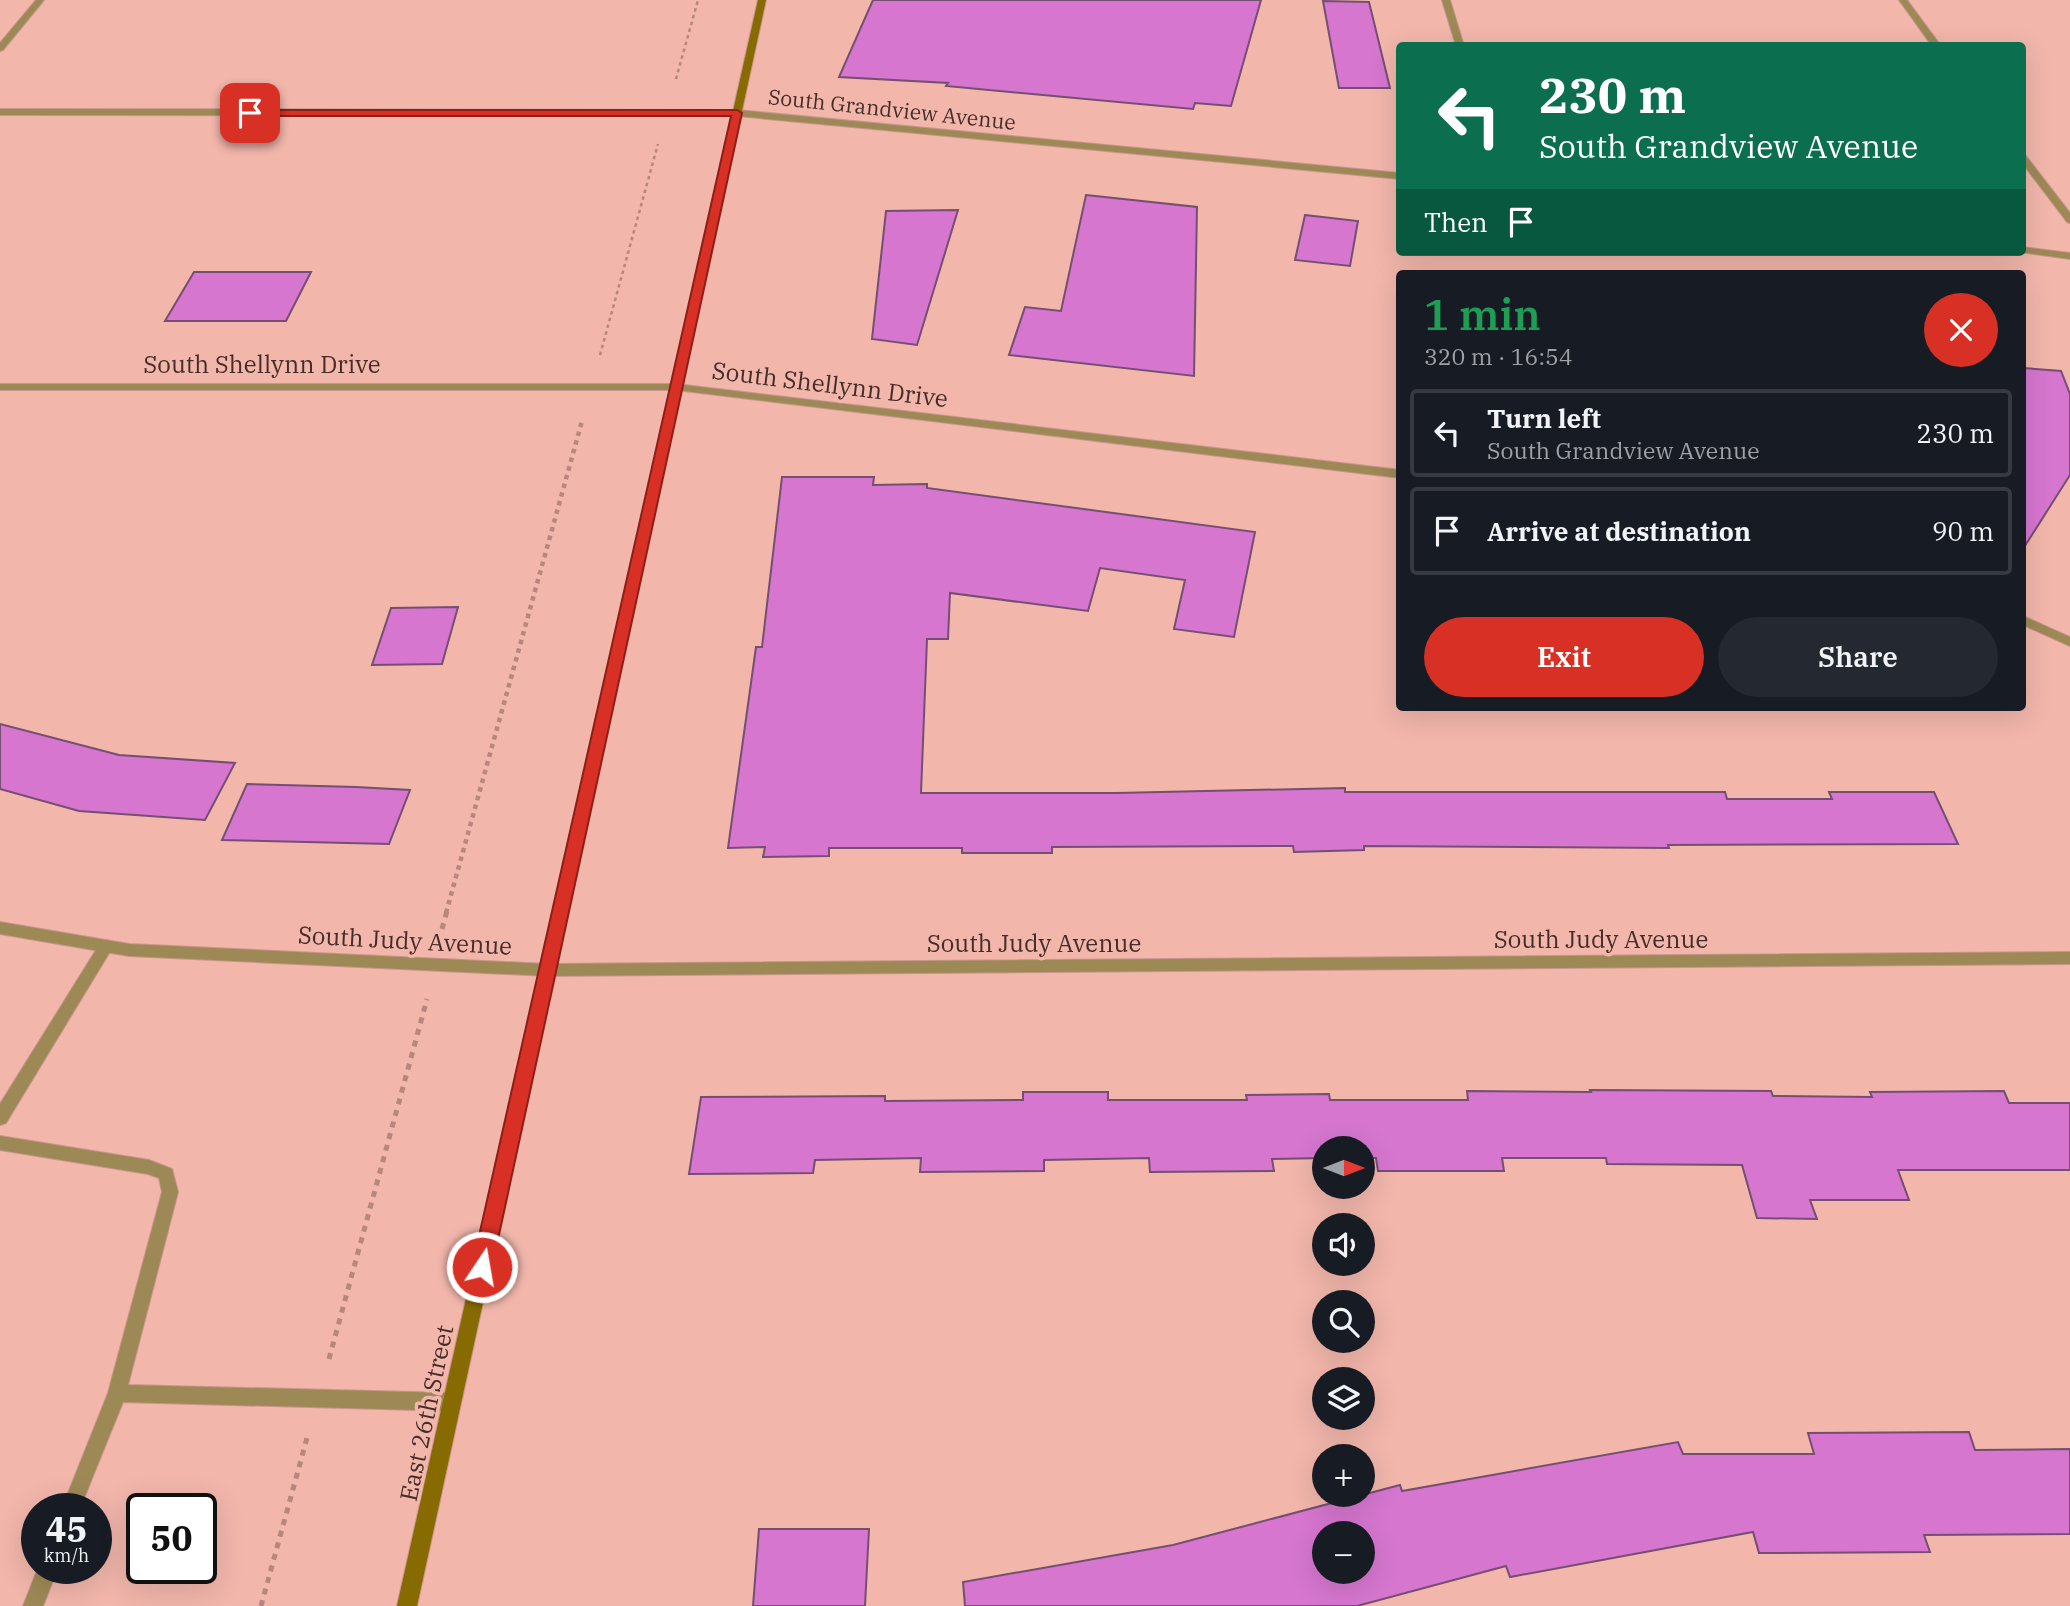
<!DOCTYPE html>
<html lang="en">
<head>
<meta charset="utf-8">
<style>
	:root { --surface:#171b24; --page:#242831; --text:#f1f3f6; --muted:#9ea1a6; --line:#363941; --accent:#d93025 }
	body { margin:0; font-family:"IBM Plex Serif",serif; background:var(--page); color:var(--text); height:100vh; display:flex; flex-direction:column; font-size:26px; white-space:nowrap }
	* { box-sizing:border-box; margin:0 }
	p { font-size:23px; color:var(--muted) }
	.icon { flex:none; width:38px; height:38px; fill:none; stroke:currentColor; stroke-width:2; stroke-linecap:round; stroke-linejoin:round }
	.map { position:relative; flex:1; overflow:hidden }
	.side { position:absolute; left:1396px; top:270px; width:630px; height:441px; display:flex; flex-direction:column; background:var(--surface); border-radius:7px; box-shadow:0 7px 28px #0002 }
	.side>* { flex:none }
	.top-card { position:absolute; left:1396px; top:42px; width:630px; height:214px; border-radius:7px; box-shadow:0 7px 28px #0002; background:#0b6e4f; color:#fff; overflow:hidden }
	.needle { width:46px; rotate:90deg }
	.buttons { position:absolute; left:1312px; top:1136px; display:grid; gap:14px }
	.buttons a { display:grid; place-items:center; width:63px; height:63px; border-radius:50%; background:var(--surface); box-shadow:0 7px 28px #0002; font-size:35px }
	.speed { position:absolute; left:21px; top:1493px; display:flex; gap:14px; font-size:35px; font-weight:700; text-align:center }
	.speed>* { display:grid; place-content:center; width:91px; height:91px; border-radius:50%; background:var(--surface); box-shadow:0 7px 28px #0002; line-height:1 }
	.speed small { font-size:18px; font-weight:400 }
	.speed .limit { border:4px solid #111; border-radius:10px; background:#fff; color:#111 }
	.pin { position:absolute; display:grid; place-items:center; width:60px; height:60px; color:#fff; margin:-30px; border-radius:14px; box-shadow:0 4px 10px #0006 }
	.me { position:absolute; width:77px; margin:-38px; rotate:12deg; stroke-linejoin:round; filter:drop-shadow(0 0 5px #0008) }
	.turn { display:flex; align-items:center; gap:24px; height:147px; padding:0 28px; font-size:32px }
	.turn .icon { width:91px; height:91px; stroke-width:2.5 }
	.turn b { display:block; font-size:49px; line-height:60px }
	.then { display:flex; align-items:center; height:66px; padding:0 28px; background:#0003; gap:14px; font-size:26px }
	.round { display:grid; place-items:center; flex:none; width:74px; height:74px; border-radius:37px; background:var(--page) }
	.summary { display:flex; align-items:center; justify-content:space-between; height:119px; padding:0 28px }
	h1 { font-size:42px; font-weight:600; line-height:52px; color:#1e9e55 }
	.action { display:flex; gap:14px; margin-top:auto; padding:14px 28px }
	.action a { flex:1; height:80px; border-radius:42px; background:var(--accent); color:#fff; font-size:28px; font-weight:600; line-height:80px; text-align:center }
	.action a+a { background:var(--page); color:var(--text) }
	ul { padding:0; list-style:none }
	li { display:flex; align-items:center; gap:21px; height:88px; margin:0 14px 10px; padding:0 14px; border:4px solid var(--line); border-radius:7px }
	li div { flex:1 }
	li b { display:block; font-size:26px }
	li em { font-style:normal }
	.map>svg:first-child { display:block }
	.building { fill:#d676cf; stroke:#754f71; stroke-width:2; fill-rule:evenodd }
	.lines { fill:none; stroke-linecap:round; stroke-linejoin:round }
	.service-casing { stroke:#c8958c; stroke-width:2 }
	.minor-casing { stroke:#c8958c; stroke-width:2 }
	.secondary-casing { stroke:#c8958c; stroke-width:2 }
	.path-far2 { stroke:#b7877e; stroke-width:2.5; stroke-dasharray:3.5 3.5; stroke-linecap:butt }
	.path-far1 { stroke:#b7877e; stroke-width:4.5; stroke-dasharray:4.5 4.5; stroke-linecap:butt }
	.path { stroke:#b7877e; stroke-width:5; stroke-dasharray:6 6; stroke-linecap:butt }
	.service { fill:#9c8956; fill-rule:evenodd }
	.minor { fill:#9c8956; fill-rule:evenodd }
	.secondary { fill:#876a00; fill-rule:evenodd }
	.route { fill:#d93025; stroke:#8d1f18; stroke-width:2 }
	.labels { text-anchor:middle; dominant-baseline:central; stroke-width:7; stroke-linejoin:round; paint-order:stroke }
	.far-street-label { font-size:21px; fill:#452d29; stroke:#f2b6ab }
	.street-label { font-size:24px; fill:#452d29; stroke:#f2b6ab }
</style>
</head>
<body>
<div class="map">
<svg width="2070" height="1606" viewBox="0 0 2070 1606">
	<rect width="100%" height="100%" fill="#f2b6ab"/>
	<path class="building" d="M873 0H1261L1231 106 1195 103 1193 109 946 86 948 83 839 77Z
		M1323 1 1369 2 1390 88H1339Z
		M1086 195 1197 207 1194 376 1009 355 1025 307 1061 311Z
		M958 210 917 345 872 339 886 211Z
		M1305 215 1358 221 1350 266 1295 260Z
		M194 272H311L286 321H165Z
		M2023 368 2061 371 2070 394V475L2023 549Z
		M782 477H874L873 485 927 484V488L1255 532 1234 637 1174 629 1185 580 1100 568 1088 611 950 593 948 639H927L921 793H1116L1345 788V792H1725L1727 799H1832L1829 792H1934L1958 844 1668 845 1669 848 1364 846V850L1294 852 1293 846 1052 847V853H962V848H829V856L763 857 765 847 728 848 756 647H762Z
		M458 607 442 664 372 665 391 608Z
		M0 724 119 755 235 763 205 820 79 811 0 789Z
		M247 784 356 787 410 790 389 844 222 840Z
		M1590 1090 1771 1091 1773 1096 1872 1097 1870 1092 2004 1091 2009 1103H2070V1170H1898L1909 1200H1810L1817 1219 1757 1218 1742 1165 1607 1164 1606 1158H1502L1504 1171H1378L1376 1158H1363V1148H1325V1158L1272 1159 1274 1171 1150 1172 1149 1158 1044 1160V1171L920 1172 921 1158 815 1160 813 1173 689 1174 701 1097 885 1096V1101L1023 1100V1092H1108V1100H1247L1246 1095 1329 1094 1330 1100H1468L1467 1091 1591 1092Z
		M1969 1432 1975 1450 2070 1449V1534L1924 1535 1930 1552 1759 1553 1753 1532 1510 1577 1506 1566 1357 1606H965L963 1582 1173 1545 1400 1485 1402 1491 1678 1442 1683 1454H1814L1808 1433ZM1325 1533H1363V1572H1325Z
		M759 1529H869L865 1606H753Z"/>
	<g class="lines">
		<defs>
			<path id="service" d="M106 940 111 942 114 946 111 950 6 1123 0 1125V1104L101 942Z
				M0 1136 149 1160 172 1169 178 1192 128 1385 452 1393 458 1396 461 1402 458 1408 452 1411 123 1402 80 1508H62L108 1393 162 1192 159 1178 148 1174 0 1150Z
				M38 1568H58L43 1606H23Z"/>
			<path id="minor" d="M36 0H44L3 50 0 51V43Z
				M1442 0H1450L1464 46H1456Z
				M1899 0H1907L1941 46H1932Z
				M0 109 737 110 1400 173V179L737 116 0 115Z
				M2023 155 2026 156 2070 213V223L2067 222 2023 164Z
				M2023 247 2070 253V259L2019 252H2023Z
				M0 384H676L1400 470V478L676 390H0Z
				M2023 616 2070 637V646L2023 625Z
				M0 922 129 944 548 964 2070 952V964L548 976 129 956 0 934Z"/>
			<path id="secondary" d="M758 0H766L417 1606H397Z"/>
		</defs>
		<use href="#service" class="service-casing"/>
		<use href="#minor" class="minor-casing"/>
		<use href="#secondary" class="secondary-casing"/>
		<path class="path-far2" d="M676 79 698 0
			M600 355 658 144"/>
		<path class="path-far1" d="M446 913 582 421"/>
		<path class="path" d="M442 929 447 911
			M329 1359 427 999
			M261 1606 307 1438"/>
		<use href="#service" class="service"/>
		<use href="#minor" class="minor"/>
		<use href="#secondary" class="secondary"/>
	</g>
	<path class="route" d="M246 110H737L742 113 492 1267 489 1273 482 1276 475 1273 472 1267 731 116H250L246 115Z"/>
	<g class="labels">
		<g class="far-street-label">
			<text transform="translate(892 109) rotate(6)">South Grandview Avenue</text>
		</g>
		<g class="street-label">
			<text x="262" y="364">South Shellynn Drive</text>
			<text transform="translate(830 384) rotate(7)">South Shellynn Drive</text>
			<text x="1601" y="939">South Judy Avenue</text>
			<text transform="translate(405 940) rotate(3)">South Judy Avenue</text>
			<text x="1034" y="943">South Judy Avenue</text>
			<text transform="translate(426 1413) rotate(-78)">East 26th Street</text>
		</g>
	</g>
</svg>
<div class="buttons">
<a><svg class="needle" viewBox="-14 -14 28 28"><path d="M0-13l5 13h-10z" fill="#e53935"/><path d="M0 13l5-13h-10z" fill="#9ea1a6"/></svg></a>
<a><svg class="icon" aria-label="sound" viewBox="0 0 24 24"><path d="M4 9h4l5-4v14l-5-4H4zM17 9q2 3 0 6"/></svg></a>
<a><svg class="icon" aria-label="search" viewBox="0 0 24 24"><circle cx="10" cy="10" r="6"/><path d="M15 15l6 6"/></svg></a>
<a><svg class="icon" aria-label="layers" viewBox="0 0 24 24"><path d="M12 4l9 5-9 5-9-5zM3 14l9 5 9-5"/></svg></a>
<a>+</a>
<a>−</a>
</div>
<div class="speed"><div>45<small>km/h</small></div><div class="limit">50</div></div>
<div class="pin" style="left:250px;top:113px;background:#d93025"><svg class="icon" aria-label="arrive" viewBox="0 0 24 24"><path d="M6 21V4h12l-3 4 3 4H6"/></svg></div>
<svg class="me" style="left:482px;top:1267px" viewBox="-20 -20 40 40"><circle r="17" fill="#d93025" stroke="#fff" stroke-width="3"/><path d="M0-11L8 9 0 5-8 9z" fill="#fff"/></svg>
<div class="top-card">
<div class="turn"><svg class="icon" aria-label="left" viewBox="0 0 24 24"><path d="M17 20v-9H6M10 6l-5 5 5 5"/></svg><div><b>230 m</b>South Grandview Avenue</div></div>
<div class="then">Then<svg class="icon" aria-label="arrive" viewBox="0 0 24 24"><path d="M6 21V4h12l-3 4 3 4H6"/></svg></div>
</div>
<section class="side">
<div class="summary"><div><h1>1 min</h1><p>320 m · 16:54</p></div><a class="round" style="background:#d93025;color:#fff"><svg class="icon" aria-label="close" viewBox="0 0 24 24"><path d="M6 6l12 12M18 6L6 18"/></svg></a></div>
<ul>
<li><svg class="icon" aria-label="left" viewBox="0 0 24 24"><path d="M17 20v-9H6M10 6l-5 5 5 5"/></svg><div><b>Turn left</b><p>South Grandview Avenue</p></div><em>230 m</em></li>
<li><svg class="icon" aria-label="arrive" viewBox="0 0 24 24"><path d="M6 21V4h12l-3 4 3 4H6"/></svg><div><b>Arrive at destination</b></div><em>90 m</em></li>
</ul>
<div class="action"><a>Exit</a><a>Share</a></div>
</section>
</div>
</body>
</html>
